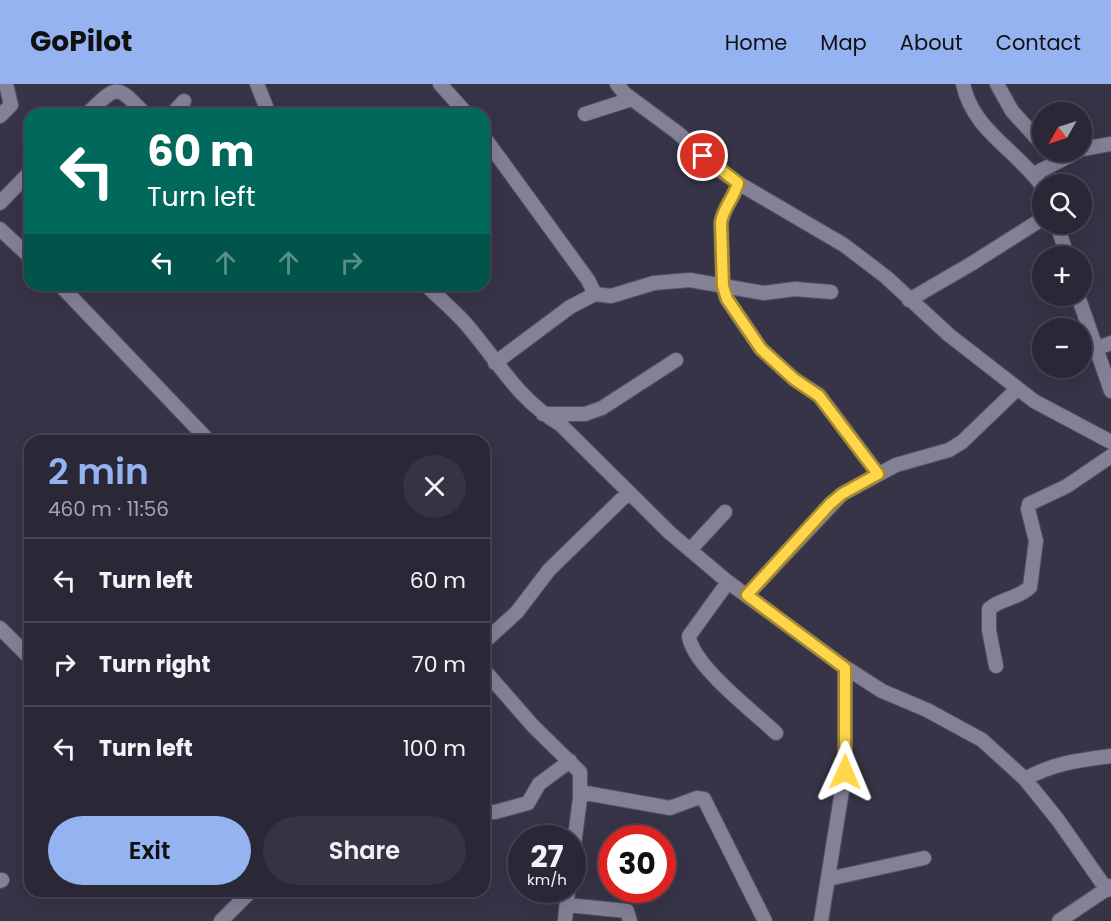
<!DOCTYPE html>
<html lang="en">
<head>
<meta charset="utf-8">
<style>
	:root { --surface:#2a2736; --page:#363342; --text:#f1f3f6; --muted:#a5a5ad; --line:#464451; --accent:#95b2f1 }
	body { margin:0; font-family:Poppins,sans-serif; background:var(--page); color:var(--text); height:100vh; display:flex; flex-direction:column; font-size:22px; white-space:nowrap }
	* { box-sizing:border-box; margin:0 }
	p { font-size:20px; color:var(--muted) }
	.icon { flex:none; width:33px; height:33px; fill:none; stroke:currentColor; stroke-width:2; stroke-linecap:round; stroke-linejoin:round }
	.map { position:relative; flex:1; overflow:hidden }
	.side { position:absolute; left:24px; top:351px; width:466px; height:462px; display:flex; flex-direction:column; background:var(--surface); border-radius:18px; box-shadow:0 6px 24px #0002,0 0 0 2px var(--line) }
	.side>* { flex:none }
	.banner { position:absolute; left:24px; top:24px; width:466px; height:183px; border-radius:18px; box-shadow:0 6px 24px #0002,0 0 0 2px var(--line); background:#00695c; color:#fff; overflow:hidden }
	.needle { width:39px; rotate:231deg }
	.buttons { position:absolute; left:1032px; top:18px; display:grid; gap:12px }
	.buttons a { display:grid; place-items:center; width:60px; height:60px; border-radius:50%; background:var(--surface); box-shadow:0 6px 24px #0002,0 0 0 2px var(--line); font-size:30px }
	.speed { position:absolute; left:508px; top:741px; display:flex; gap:12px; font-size:30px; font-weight:700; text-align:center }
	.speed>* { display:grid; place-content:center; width:78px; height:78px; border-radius:50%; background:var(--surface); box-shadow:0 6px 24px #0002,0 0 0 2px var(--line); line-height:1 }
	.speed small { font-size:15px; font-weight:400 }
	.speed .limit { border:9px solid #d22; background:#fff; color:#111 }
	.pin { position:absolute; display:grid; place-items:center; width:51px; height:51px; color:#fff; margin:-26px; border:3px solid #fff; border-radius:50%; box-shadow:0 2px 6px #0007 }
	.me { position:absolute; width:66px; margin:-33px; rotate:1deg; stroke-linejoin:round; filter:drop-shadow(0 0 4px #0008) }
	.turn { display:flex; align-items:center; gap:21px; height:126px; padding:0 24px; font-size:27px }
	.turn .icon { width:78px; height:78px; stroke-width:2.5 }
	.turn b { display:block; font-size:42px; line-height:51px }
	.lanes { display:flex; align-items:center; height:57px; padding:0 24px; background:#0003; justify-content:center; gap:30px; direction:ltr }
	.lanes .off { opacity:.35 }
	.round { display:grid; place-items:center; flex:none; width:63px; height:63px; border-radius:32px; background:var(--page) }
	.summary { display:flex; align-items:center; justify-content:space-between; height:102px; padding:0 24px }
	h1 { font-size:36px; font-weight:600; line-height:45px; color:var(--accent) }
	.cta { display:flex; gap:12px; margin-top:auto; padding:12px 24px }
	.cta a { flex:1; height:69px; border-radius:36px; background:var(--accent); color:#111; font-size:24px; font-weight:600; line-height:69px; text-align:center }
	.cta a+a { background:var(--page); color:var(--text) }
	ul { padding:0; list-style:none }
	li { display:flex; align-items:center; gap:18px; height:84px; padding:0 24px; border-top:2px solid var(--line) }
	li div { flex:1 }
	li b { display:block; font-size:22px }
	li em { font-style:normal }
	header { display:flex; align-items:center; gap:36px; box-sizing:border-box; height:84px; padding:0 30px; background:var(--accent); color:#111 }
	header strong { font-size:28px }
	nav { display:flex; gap:33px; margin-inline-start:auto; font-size:21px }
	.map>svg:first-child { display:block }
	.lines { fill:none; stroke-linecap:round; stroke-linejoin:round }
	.minor-casing { stroke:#545262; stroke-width:16 }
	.minor { stroke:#848197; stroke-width:14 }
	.route-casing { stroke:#a68a30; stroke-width:15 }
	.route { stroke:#ffd54a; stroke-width:10 }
</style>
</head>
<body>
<header>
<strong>GoPilot</strong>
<nav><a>Home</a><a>Map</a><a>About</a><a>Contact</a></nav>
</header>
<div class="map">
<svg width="1111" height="837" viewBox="0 0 1111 837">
	<rect width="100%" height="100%" fill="#383448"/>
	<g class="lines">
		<defs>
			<path id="minor" d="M257 0 269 30
				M440 0 467 30
				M617 0 624 9 678 49 716 84 738 99 844 161 886 193 949 251 1034 317 1111 358
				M963 0C973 47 1017 66 1042 102
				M997 0 1012 27 1042 60
				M87 30C118 0 116 0 145 30
				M172 30 184 17
				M585 30 632 15
				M0 32 11 21 6 0
				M484 53 588 196 595 210 570 223 495 279
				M1082 65 1111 60
				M1034 90 1077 68
				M738 99C734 114 723 124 721 139L723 202 727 215 761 265 794 295 819 311 878 390
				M0 119 30 88
				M1057 140 1067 172
				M0 145 30 173
				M60 201 209 357
				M426 201C439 214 454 226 466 240 499 278 516 314 561 341L670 449 728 498 843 582 882 607 927 626 982 656 1025 695 1058 736 1107 806
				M595 210 611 212 654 199 690 196 764 209 795 205 831 208
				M1078 212 1111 307
				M909 216 971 180 1042 135
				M1095 265 1111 259
				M543 330H585L602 324 676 276
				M690 466 725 428
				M728 498 689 552C692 581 754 628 776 649
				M747 511 842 410 896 381 949 366 962 358 1017 305
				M0 544 30 574
				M484 558 517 528 549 486 628 409
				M996 582 989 546V525C1001 514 1018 515 1030 503L1036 457 1028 425 1029 420 1067 402 1111 372
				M484 586 533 642 580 688V714L573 769
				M1025 695C1053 679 1080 676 1111 672
				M580 708 670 724 697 714 704 715 765 837
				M484 728H495L528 719 539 700 570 677
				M828 795 924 774
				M0 797 2 796
				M567 821 627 827 630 837
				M221 837 251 807
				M565 837 568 806
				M821 837 845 688V584
				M1059 837 1111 802"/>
		</defs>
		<use href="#minor" class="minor-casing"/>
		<use href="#minor" class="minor"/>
	</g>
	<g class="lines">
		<defs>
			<path id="route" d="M703 72 738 99C734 114 723 124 721 139L723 202 727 215 761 265 794 295 819 312 878 390 842 410 830 420 747 511 845 584V688"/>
		</defs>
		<use href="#route" class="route-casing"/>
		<use href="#route" class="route"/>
	</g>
</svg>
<div class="buttons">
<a><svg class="needle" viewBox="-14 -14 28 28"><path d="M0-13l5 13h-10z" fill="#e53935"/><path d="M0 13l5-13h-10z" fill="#a5a5ad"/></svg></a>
<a><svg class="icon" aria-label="search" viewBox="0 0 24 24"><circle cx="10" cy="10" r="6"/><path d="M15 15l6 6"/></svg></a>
<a>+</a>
<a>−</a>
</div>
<div class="speed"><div>27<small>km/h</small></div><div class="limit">30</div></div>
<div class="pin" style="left:703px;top:72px;background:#d93025"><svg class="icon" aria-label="arrive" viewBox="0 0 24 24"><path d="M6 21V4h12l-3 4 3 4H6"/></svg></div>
<svg class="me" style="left:845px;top:688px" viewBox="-20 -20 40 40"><path d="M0-17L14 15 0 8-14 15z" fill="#ffd54a" stroke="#fff" stroke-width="4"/></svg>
<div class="banner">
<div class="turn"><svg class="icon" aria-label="left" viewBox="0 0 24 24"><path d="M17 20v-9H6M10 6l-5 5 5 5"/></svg><div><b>60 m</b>Turn left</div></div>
<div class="lanes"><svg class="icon" aria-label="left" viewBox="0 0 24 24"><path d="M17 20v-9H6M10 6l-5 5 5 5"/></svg><svg class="icon off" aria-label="ahead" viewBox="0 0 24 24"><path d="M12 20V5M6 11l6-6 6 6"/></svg><svg class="icon off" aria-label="ahead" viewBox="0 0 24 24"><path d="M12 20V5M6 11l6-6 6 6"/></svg><svg class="icon off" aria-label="right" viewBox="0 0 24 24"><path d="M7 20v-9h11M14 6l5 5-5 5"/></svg></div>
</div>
<section class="side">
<div class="summary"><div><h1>2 min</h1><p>460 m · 11:56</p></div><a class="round"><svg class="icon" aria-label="close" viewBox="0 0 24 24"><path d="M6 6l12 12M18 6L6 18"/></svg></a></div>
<ul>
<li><svg class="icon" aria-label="left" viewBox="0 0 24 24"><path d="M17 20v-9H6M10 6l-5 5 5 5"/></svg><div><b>Turn left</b></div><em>60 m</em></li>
<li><svg class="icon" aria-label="right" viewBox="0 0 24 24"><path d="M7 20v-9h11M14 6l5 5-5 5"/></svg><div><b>Turn right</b></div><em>70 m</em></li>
<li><svg class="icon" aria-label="left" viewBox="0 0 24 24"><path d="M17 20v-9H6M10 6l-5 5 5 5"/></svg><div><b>Turn left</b></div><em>100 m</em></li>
</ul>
<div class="cta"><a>Exit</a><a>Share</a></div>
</section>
</div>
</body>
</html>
